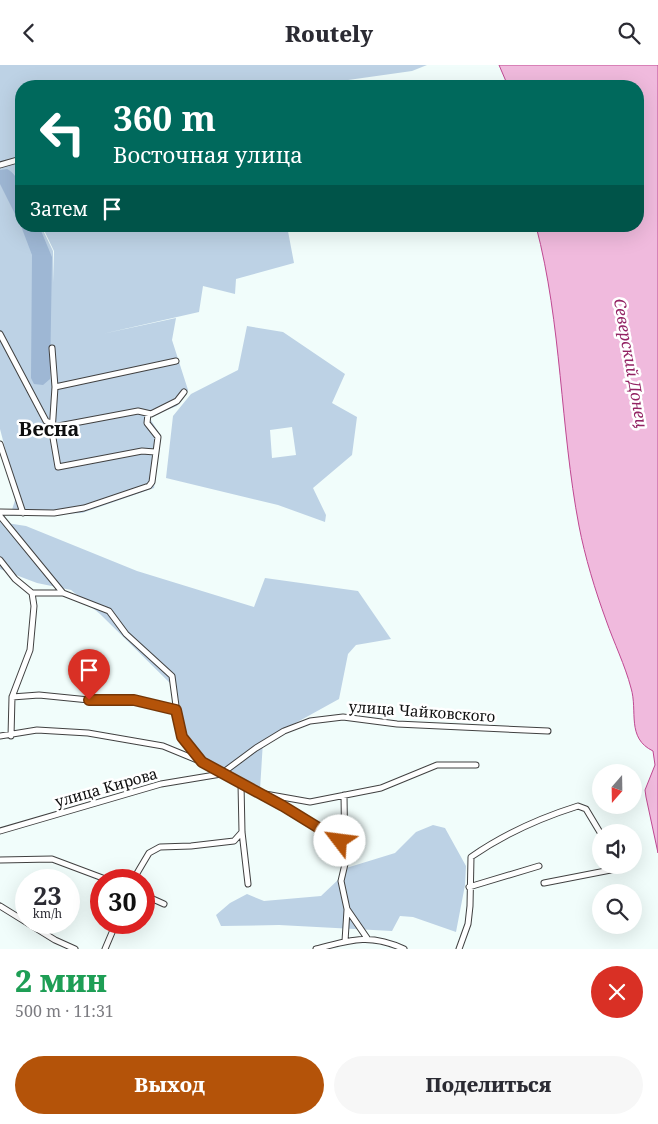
<!DOCTYPE html>
<html lang="ru">
<head>
<meta charset="utf-8">
<style>
	:root { --surface:#fff; --page:#f7f7f7; --text:#2b2b33; --muted:#7c7c81; --accent:#b45309 }
	body { margin:0; font-family:"Noto Serif",serif; background:var(--page); color:var(--text); height:100vh; display:flex; flex-direction:column; font-size:19px; white-space:nowrap }
	* { box-sizing:border-box; margin:0 }
	p { font-size:16px; color:var(--muted) }
	.icon { flex:none; width:28px; height:28px; fill:none; stroke:currentColor; stroke-width:2; stroke-linecap:round; stroke-linejoin:round }
	.map { position:relative; height:884px; overflow:hidden }
	.side { display:flex; flex-direction:column; background:var(--surface); flex:1 }
	.side>* { flex:none }
	.banner { position:absolute; left:15px; top:15px; width:629px; height:152px; border-radius:20px; box-shadow:0 5px 20px #0002; background:#00695c; color:#fff; overflow:hidden }
	.needle { width:32px; rotate:200deg }
	.tools { position:absolute; left:592px; top:699px; display:grid; gap:10px }
	.tools a { display:grid; place-items:center; width:50px; height:50px; border-radius:50%; background:var(--surface); box-shadow:0 5px 20px #0002; font-size:25px }
	.speed { position:absolute; left:15px; top:804px; display:flex; gap:10px; font-size:25px; font-weight:700; text-align:center }
	.speed>* { display:grid; place-content:center; width:65px; height:65px; border-radius:50%; background:var(--surface); box-shadow:0 5px 20px #0002; line-height:1 }
	.speed small { font-size:12px; font-weight:400 }
	.speed .limit { border:8px solid #d22; background:#fff; color:#111 }
	.pin { position:absolute; display:grid; place-items:center; width:42px; height:42px; color:#fff; margin:-51px -21px; border-radius:50% 50% 50% 0; rotate:-45deg; box-shadow:0 0 5px #0007 }
	.pin .icon { rotate:45deg }
	.me { position:absolute; width:55px; margin:-28px; rotate:300deg; stroke-linejoin:round; filter:drop-shadow(0 0 4px #0008) }
	.turn { display:flex; align-items:center; gap:18px; height:105px; padding:0 15px; font-size:22px }
	.turn .icon { width:65px; height:65px; stroke-width:2.5 }
	.turn b { display:block; font-size:35px; line-height:42px }
	.then { display:flex; align-items:center; height:48px; padding:0 15px; background:#0003; gap:10px; font-size:19px }
	.round { display:grid; place-items:center; flex:none; width:52px; height:52px; border-radius:26px; background:var(--page) }
	.summary { display:flex; align-items:center; justify-content:space-between; height:85px; padding:0 15px }
	h1 { font-size:30px; font-weight:800; line-height:38px; color:#1e9e55 }
	.primary-button { display:flex; gap:10px; margin-top:auto; padding:10px 15px }
	.primary-button a { flex:1; height:58px; border-radius:30px; background:var(--accent); color:#fff; font-size:20px; font-weight:800; line-height:58px; text-align:center }
	.primary-button a+a { background:var(--page); color:var(--text) }
	header { display:flex; justify-content:space-between; align-items:center; height:65px; padding:0 15px; background:var(--surface); font-size:22px; font-weight:800 }
	.map>svg:first-child { display:block }
	.green { fill:#bdd2e5; fill-rule:evenodd }
	.forest { fill:#9eb7d4 }
	.water { fill:#f0badd; stroke:#bf4992 }
	.lines { fill:none; stroke-linecap:round; stroke-linejoin:round }
	.minor-casing { stroke:#414141; stroke-width:7 }
	.minor { stroke:#fff; stroke-width:5 }
	.route-casing { stroke:#753606; stroke-width:12 }
	.route { stroke:#b45309; stroke-width:9 }
	.labels { text-anchor:middle; dominant-baseline:central; stroke-width:5; stroke-linejoin:round; paint-order:stroke }
	.street-label { font-size:15px; fill:#0e0e0e; stroke:#fff }
	.water-label { font-size:16px; font-style:italic; fill:#932464; stroke:#fff }
	.district-label { font-size:20px; font-weight:bold; fill:#0e0e0e; stroke:#fff }
</style>
</head>
<body>
<header><svg class="icon" aria-label="back" viewBox="0 0 24 24"><path d="M15 5l-7 7 7 7"/></svg>Routely<svg class="icon" aria-label="search" viewBox="0 0 24 24"><circle cx="10" cy="10" r="6"/><path d="M15 15l6 6"/></svg></header>
<div class="map">
<svg width="658" height="884" viewBox="0 0 658 884">
	<rect width="100%" height="100%" fill="#f1fdfb"/>
	<path class="green" d="M0 0H427L412 6 341 16 340 21H21V121L14 109 21 123V161H41L53 186V218L54 186 42 161H287L294 198 236 214 235 229 203 221 199 247 102 269 176 253 172 275 188 325 177 341 149 352 161 371 154 423 82 448 10 451 17 429 0 364Z
		M247 261 283 267 345 309 332 338 357 352 352 390 313 423 326 450 325 457 278 440 166 413 173 351 191 329 238 305ZM292 362 296 390 272 393 270 365Z
		M0 457 26 461 137 506 254 542 265 513 358 526 391 574 356 580 348 589 339 634 263 676 260 725 206 696 188 674 182 657 177 625 100 549 71 525 37 518 0 504Z
		M433 760 445 763 466 801 465 820 456 867 413 852 400 851 392 866 279 860 221 861 216 850 230 838 247 829 264 836 321 831 340 813 343 804 395 788 416 767Z"/>
	<path class="forest" d="M7 104C26 114 21 143 21 161L0 119V105Z
		M21 161H39L52 192 50 314 43 320 34 319 31 313 32 190Z"/>
	<path class="water" d="M499 0H658V788L646 732 645 725 655 700 653 686C626 673 638 646 631 623 625 600 614 578 606 555 595 525 585 492 579 461 560 361 562 260 536 161H638V21H508Z"/>
	<g class="lines">
		<defs>
			<path id="minor" d="M0 100 21 94
				M0 269 46 356 52 358
				M52 283 55 322 52 367 58 402 142 386 155 387
				M55 322 176 296
				M53 362 138 346 151 349 177 336 184 327
				M0 379 23 448
				M0 447 54 448 84 443 149 421 152 417 158 372 147 358 148 349
				M0 451 63 528
				M0 495 15 514 32 528
				M32 528H63L109 546 126 569 172 611 179 663 186 677 202 697 283 741 336 773 344 781
				M12 632 39 630 89 635H134L176 645
				M0 671 37 665 88 668 163 681 202 697
				M11 671 12 632 30 585 34 541 32 528
				M241 719 242 767 248 819
				M265 729 310 737 381 723 437 700H476
				M344 730 345 799 341 816 347 844 367 873
				M0 766 161 719 221 709 256 683 284 666 310 656 343 652 397 659 548 666
				M0 795 52 794 108 815
				M133 815 149 788 160 782 191 781 234 776 242 767
				M544 818 626 802
				M469 822 539 801
				M144 830 164 839
				M0 841 55 875 75 884
				M345 876 347 845
				M105 884 116 858
				M316 884C350 875 370 868 404 884
				M459 884 468 859 470 841 471 792C504 769 540 753 578 741L586 744 601 769"/>
		</defs>
		<use href="#minor" class="minor-casing"/>
		<use href="#minor" class="minor"/>
	</g>
	<g class="lines">
		<defs>
			<path id="route" d="M89 635H134L176 645 182 672 202 697 283 741 340 776"/>
		</defs>
		<use href="#route" class="route-casing"/>
		<use href="#route" class="route"/>
	</g>
	<g class="labels">
		<g class="street-label">
			<text transform="translate(422 646) rotate(4)">улица Чайковского</text>
			<text transform="translate(106 722) rotate(-16)">улица Кирова</text>
		</g>
		<g class="water-label">
			<text transform="translate(631 298) rotate(80)">Северский Донец</text>
		</g>
		<g class="district-label">
			<text x="49" y="363">Весна</text>
		</g>
	</g>
</svg>
<div class="tools">
<a><svg class="needle" viewBox="-14 -14 28 28"><path d="M0-13l5 13h-10z" fill="#e53935"/><path d="M0 13l5-13h-10z" fill="#7c7c81"/></svg></a>
<a><svg class="icon" aria-label="sound" viewBox="0 0 24 24"><path d="M4 9h4l5-4v14l-5-4H4zM17 9q2 3 0 6"/></svg></a>
<a><svg class="icon" aria-label="search" viewBox="0 0 24 24"><circle cx="10" cy="10" r="6"/><path d="M15 15l6 6"/></svg></a>
</div>
<div class="speed"><div>23<small>km/h</small></div><div class="limit">30</div></div>
<div class="pin" style="left:89px;top:635px;background:#d93025"><svg class="icon" aria-label="arrive" viewBox="0 0 24 24"><path d="M6 21V4h12l-3 4 3 4H6"/></svg></div>
<svg class="me" style="left:340px;top:776px" viewBox="-20 -20 40 40"><circle r="19" fill="#fff"/><path d="M0-13L10 11 0 6-10 11z" fill="#b45309"/></svg>
<div class="banner">
<div class="turn"><svg class="icon" aria-label="left" viewBox="0 0 24 24"><path d="M17 20v-9H6M10 6l-5 5 5 5"/></svg><div><b>360 m</b>Восточная улица</div></div>
<div class="then">Затем<svg class="icon" aria-label="arrive" viewBox="0 0 24 24"><path d="M6 21V4h12l-3 4 3 4H6"/></svg></div>
</div>
</div>
<section class="side">
<div class="summary"><div><h1>2 мин</h1><p>500 m · 11:31</p></div><a class="round" style="background:#d93025;color:#fff"><svg class="icon" aria-label="close" viewBox="0 0 24 24"><path d="M6 6l12 12M18 6L6 18"/></svg></a></div>
<div class="primary-button"><a>Выход</a><a>Поделиться</a></div>
</section>
</body>
</html>
